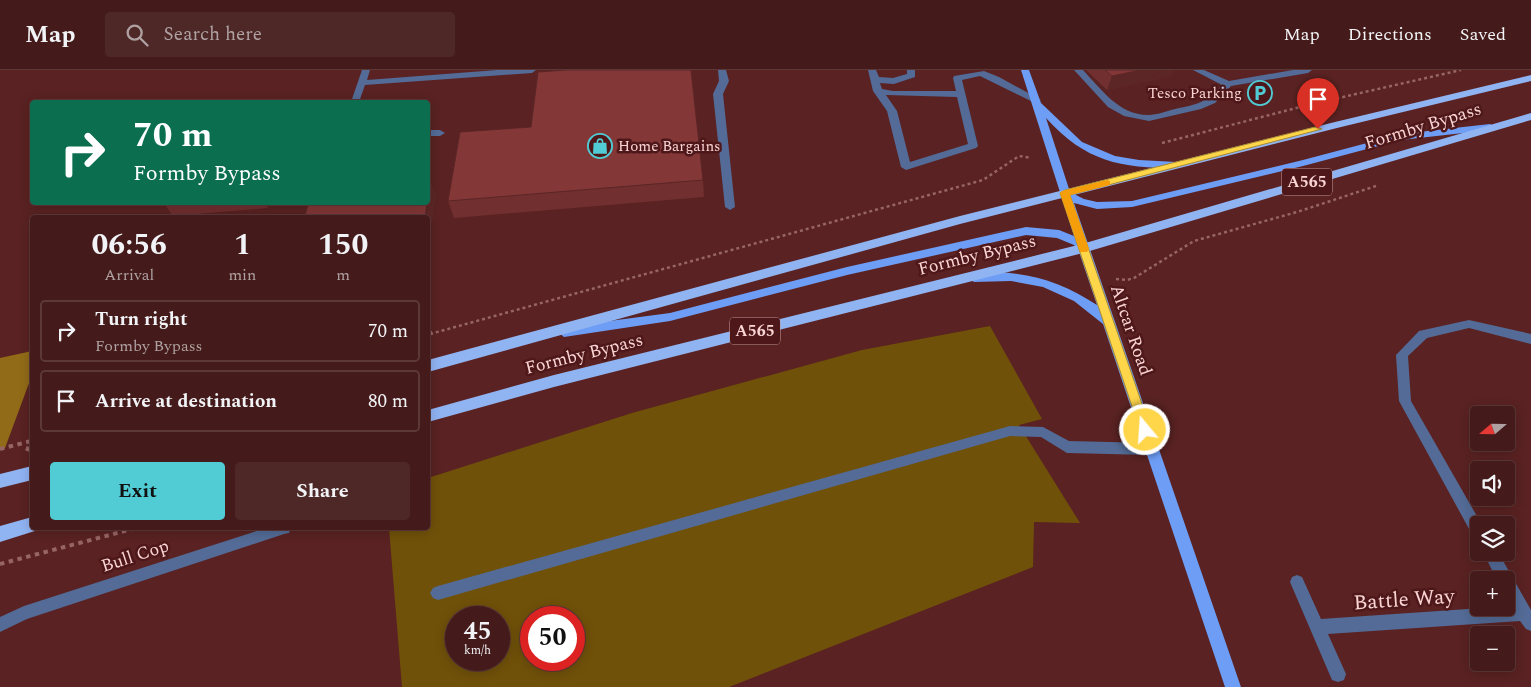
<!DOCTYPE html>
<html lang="en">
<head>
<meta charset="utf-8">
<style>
	:root { --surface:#441a1a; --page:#4e2727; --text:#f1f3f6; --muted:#afa1a2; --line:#5c3839; --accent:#51ccd4 }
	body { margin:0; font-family:Spectral,serif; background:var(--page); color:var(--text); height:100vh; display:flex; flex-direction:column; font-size:19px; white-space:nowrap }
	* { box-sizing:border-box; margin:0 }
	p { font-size:16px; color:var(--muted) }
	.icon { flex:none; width:28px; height:28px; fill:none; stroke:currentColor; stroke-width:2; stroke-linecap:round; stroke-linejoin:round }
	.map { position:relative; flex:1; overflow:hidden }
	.panel { position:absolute; left:30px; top:145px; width:400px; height:315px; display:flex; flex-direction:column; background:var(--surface); border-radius:5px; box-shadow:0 2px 12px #0003,0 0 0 1px var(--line) }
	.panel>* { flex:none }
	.banner { position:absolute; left:30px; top:30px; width:400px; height:105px; border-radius:5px; box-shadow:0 2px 12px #0003,0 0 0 1px var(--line); background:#0b6e4f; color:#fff; overflow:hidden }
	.needle { width:32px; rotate:250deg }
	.controls { position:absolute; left:1470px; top:336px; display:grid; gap:10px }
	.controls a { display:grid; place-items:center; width:45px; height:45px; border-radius:5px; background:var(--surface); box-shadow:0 2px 12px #0003,0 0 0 1px var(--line); font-size:25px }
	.speed { position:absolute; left:445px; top:536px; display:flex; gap:10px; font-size:25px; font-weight:700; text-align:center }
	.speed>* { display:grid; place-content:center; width:65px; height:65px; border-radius:50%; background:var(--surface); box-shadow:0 2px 12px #0003,0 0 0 1px var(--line); line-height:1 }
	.speed small { font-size:12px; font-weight:400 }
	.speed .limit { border:8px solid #d22; background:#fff; color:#111 }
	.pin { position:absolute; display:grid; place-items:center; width:42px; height:42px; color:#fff; margin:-51px -21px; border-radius:50% 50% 50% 0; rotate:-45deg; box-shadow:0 0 5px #0007 }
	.pin .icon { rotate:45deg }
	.me { position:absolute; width:55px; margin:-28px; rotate:342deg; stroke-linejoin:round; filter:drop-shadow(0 0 4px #0008) }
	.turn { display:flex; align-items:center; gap:18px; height:105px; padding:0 20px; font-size:22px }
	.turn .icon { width:65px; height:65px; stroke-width:2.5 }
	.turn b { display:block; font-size:35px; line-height:42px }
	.eta { display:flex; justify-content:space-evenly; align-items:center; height:85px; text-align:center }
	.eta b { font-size:30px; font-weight:700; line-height:35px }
	.primary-button { display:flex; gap:10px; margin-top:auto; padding:10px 20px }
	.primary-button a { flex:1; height:58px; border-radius:5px; background:var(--accent); color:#111; font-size:20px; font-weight:700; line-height:58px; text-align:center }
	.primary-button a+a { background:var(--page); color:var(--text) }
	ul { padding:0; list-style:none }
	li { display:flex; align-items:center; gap:15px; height:62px; margin:0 10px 8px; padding:0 10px; border:2px solid var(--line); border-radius:5px }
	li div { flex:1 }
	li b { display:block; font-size:19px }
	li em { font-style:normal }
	header { display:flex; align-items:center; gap:30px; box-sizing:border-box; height:70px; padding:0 25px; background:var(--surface); border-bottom:1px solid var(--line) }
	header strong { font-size:24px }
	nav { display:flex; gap:28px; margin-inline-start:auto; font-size:18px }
	.search { width:350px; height:45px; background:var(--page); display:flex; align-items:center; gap:12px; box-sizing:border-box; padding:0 18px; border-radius:5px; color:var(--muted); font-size:19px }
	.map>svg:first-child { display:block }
	.green { fill:#70510a; fill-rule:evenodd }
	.forest { fill:#916b17 }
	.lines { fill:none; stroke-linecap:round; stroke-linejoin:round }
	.path-far1 { stroke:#966564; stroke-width:2.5; stroke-dasharray:3 3; stroke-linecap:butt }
	.path { stroke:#966564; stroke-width:4; stroke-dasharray:4.5 4.5; stroke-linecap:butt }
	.minor { fill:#536b96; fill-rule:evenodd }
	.major { fill:#6d9df5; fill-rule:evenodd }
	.highway { fill:#90b3f2; fill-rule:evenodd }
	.wall { fill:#712f2f }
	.shaded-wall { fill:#5c2626 }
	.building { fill:#833737; stroke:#5c2626 }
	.route { fill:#ffd54a; stroke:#a68a30 }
	.slow { fill:#f59e0b }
	.labels { text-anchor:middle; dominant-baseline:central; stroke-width:5; stroke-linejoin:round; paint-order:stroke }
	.far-poi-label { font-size:15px; fill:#fad5d3; stroke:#4e1719; text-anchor:end }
	.shield { fill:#4e1719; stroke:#c69c9b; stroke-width:1 }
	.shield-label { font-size:16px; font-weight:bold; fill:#fad5d3 }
	.street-label { font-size:18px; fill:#fad5d3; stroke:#4e1719 }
	.near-street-label { font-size:21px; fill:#fad5d3; stroke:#4e1719 }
</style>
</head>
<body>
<header>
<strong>Map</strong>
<div class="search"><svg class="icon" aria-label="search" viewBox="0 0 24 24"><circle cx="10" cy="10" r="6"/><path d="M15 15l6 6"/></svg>Search here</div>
<nav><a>Map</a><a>Directions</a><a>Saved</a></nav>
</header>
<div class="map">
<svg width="1531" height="617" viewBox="0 0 1531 617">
	<rect width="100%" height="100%" fill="#5a2222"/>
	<path class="green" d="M990 256 1042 349 1019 355 1080 453 1034 452 1033 497 729 617H402L389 458H428V408L632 343 862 280ZM456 548H499V590H456ZM531 548H574V590H531Z"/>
	<path class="forest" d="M32 281V305L5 378 0 379V288Z"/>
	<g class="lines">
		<path class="path-far1" d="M1162 73 1308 35 1461 0
			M1116 209 1127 210 1134 208 1194 171 1297 142 1376 116
			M430 264 983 110 1019 86 1031 88"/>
		<path class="path" d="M428 264 434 262
			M0 379 31 371
			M27 381 32 367
			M0 494 136 458"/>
		<path class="minor" d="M362 0H370L367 10 497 0H536L532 3 365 15 359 32H351Z
			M718 0H726L729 11 723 24 735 137 730 140 725 137 713 24 719 11Z
			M868 0H876L879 7 893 8 907 4V0H915V7L894 14 880 13 882 19 893 21H956L953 8 954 6 984 1 999 7 1041 30 1036 33 1033 32 980 6 962 10 978 76 976 78 906 100 901 97 887 41 873 21ZM886 25 957 27 968 74 910 92 897 41Z
			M1074 0H1083C1101 19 1119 45 1148 45 1157 45 1167 41 1175 39 1199 34 1205 33 1222 15L1193 0H1204L1229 11 1293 0H1312L1308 3 1231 16 1215 33 1201 39 1149 51 1124 46 1108 37Z
			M428 60H440L445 63 440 66H428Z
			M1469 250 1531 264V274L1469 258 1427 268 1408 286 1411 331 1482 455H1479V469L1474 468 1399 331 1396 285 1419 261Z
			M1010 356 1043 357 1069 371 1151 373 1156 375 1158 379 1156 383 1151 385 1067 383 1041 367 1010 366 438 530 433 528 430 523 433 518 438 516Z
			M266 458H291L289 463 284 464 27 549 0 562V547L24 536Z
			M1483 482H1498L1531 540V561L1526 559 1520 551 1328 564 1346 604 1344 610 1338 612 1332 610 1290 512 1292 507 1297 505 1302 507 1321 549 1512 536 1506 526V510H1497Z"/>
		<path class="major" d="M1021 0H1029L1041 33 1082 72 1115 86 1139 90 1177 92 1182 95 1177 98C1120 98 1086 92 1046 48L1070 122 1084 129 1097 132 1132 131 1303 90 1401 64 1490 54 1495 57 1490 60 1401 70 1303 96 1132 137 1097 139 1074 133 1241 617H1225L1103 254 1074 231 1043 217 1011 211 974 212 968 208C972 203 979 204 986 203 1026 200 1064 213 1097 235L1078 179 1074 175 1057 168 1026 165 847 205 670 251 564 267 558 262 564 257 670 243 847 197 1026 157 1059 160 1074 166Z"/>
		<path class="highway" d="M1531 5V11L1337 58 960 154 428 302V290L960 146 1335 52Z
			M1531 43V50L1083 183 554 317 428 352V340L554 305 1082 174Z
			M32 396V410L0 418V404Z
			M32 447V458H39L38 460 0 472V456Z"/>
	</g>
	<path class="wall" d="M1086 0H1174L1171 6 1107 20Z
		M531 57 703 110 704 127 454 148 448 131Z
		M163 132H270L268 138 173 146Z"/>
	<path class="shaded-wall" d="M1141 0H1174L1171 6 1107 20 1112 6Z
		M430 110 436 125 428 180V148H425Z
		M264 132H270L268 138Z"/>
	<path class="building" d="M566 0H691L703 110 448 131 460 62 531 57 538 2Z
		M1105 0H1141L1112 6Z
		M430 110 428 129V111Z
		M309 132H427L425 148H304Z"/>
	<path class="route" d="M1315 57 1322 59 1070 125 1151 360 1149 363H1141L1060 123 1065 120Z"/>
	<path class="slow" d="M1107 110 1110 111V115L1070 125 1089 179 1087 182H1080L1060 123 1062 121Z"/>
	<defs>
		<symbol id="parking-ring" viewBox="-11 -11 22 22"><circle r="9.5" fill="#4e1719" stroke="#51ccd4" stroke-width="1.5"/><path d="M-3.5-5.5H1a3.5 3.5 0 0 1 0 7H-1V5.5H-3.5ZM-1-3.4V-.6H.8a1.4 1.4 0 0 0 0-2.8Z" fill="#51ccd4"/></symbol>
		<symbol id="shop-ring" viewBox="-11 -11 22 22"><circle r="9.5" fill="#4e1719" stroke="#51ccd4" stroke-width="1.5"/><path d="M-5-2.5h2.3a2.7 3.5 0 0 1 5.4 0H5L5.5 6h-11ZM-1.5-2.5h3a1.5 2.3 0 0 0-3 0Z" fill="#51ccd4"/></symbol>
	</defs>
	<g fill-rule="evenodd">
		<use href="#parking-ring" x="1246" y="9" width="28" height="28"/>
		<use href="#shop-ring" x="586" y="62" width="28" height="28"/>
	</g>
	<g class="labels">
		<g class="far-poi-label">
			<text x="1242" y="23">Tesco Parking</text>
			<text x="618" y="76" text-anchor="start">Home Bargains</text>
		</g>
		<g class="shield">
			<rect x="1282" y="98.5" width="50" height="27" rx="4"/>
			<rect x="730" y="247.5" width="50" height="27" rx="4"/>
		</g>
		<g class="shield-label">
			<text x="1307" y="112">A565</text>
			<text x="755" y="261">A565</text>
		</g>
		<g class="street-label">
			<text transform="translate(1423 56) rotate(-17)">Formby Bypass</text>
			<text transform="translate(977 185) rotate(-14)">Formby Bypass</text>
			<text transform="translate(1131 260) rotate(71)">Altcar Road</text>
			<text transform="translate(584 284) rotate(-14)">Formby Bypass</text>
			<text transform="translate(135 486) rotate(-18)">Bull Cop</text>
		</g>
		<g class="near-street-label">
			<text transform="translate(1404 530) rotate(-4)">Battle Way</text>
		</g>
	</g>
</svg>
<div class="controls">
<a><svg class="needle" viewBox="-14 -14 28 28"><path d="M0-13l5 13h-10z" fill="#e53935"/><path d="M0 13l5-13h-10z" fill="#afa1a2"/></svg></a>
<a><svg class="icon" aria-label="sound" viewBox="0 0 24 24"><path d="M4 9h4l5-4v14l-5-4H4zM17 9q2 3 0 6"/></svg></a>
<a><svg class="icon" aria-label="layers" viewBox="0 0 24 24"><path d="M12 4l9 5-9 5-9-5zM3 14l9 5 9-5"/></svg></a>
<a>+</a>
<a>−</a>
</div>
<div class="speed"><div>45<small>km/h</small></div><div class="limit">50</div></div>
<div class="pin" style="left:1318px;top:59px;background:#d93025"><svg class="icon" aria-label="arrive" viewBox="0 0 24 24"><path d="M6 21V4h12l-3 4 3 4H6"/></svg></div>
<svg class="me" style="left:1145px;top:360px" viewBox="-20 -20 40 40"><circle r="17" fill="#ffd54a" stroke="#fff" stroke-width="3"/><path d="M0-11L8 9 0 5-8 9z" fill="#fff"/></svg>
<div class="banner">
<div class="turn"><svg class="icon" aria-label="right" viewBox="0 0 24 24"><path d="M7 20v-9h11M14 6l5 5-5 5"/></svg><div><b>70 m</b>Formby Bypass</div></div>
</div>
<section class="panel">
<div class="eta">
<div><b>06:56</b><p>Arrival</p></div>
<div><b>1</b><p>min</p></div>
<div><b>150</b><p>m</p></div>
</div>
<ul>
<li><svg class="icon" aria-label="right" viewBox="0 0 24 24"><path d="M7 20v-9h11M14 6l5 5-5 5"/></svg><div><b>Turn right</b><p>Formby Bypass</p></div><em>70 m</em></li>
<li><svg class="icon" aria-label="arrive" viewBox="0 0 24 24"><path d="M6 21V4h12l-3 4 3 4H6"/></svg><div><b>Arrive at destination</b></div><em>80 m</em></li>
</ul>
<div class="primary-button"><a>Exit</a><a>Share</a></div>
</section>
</div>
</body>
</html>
